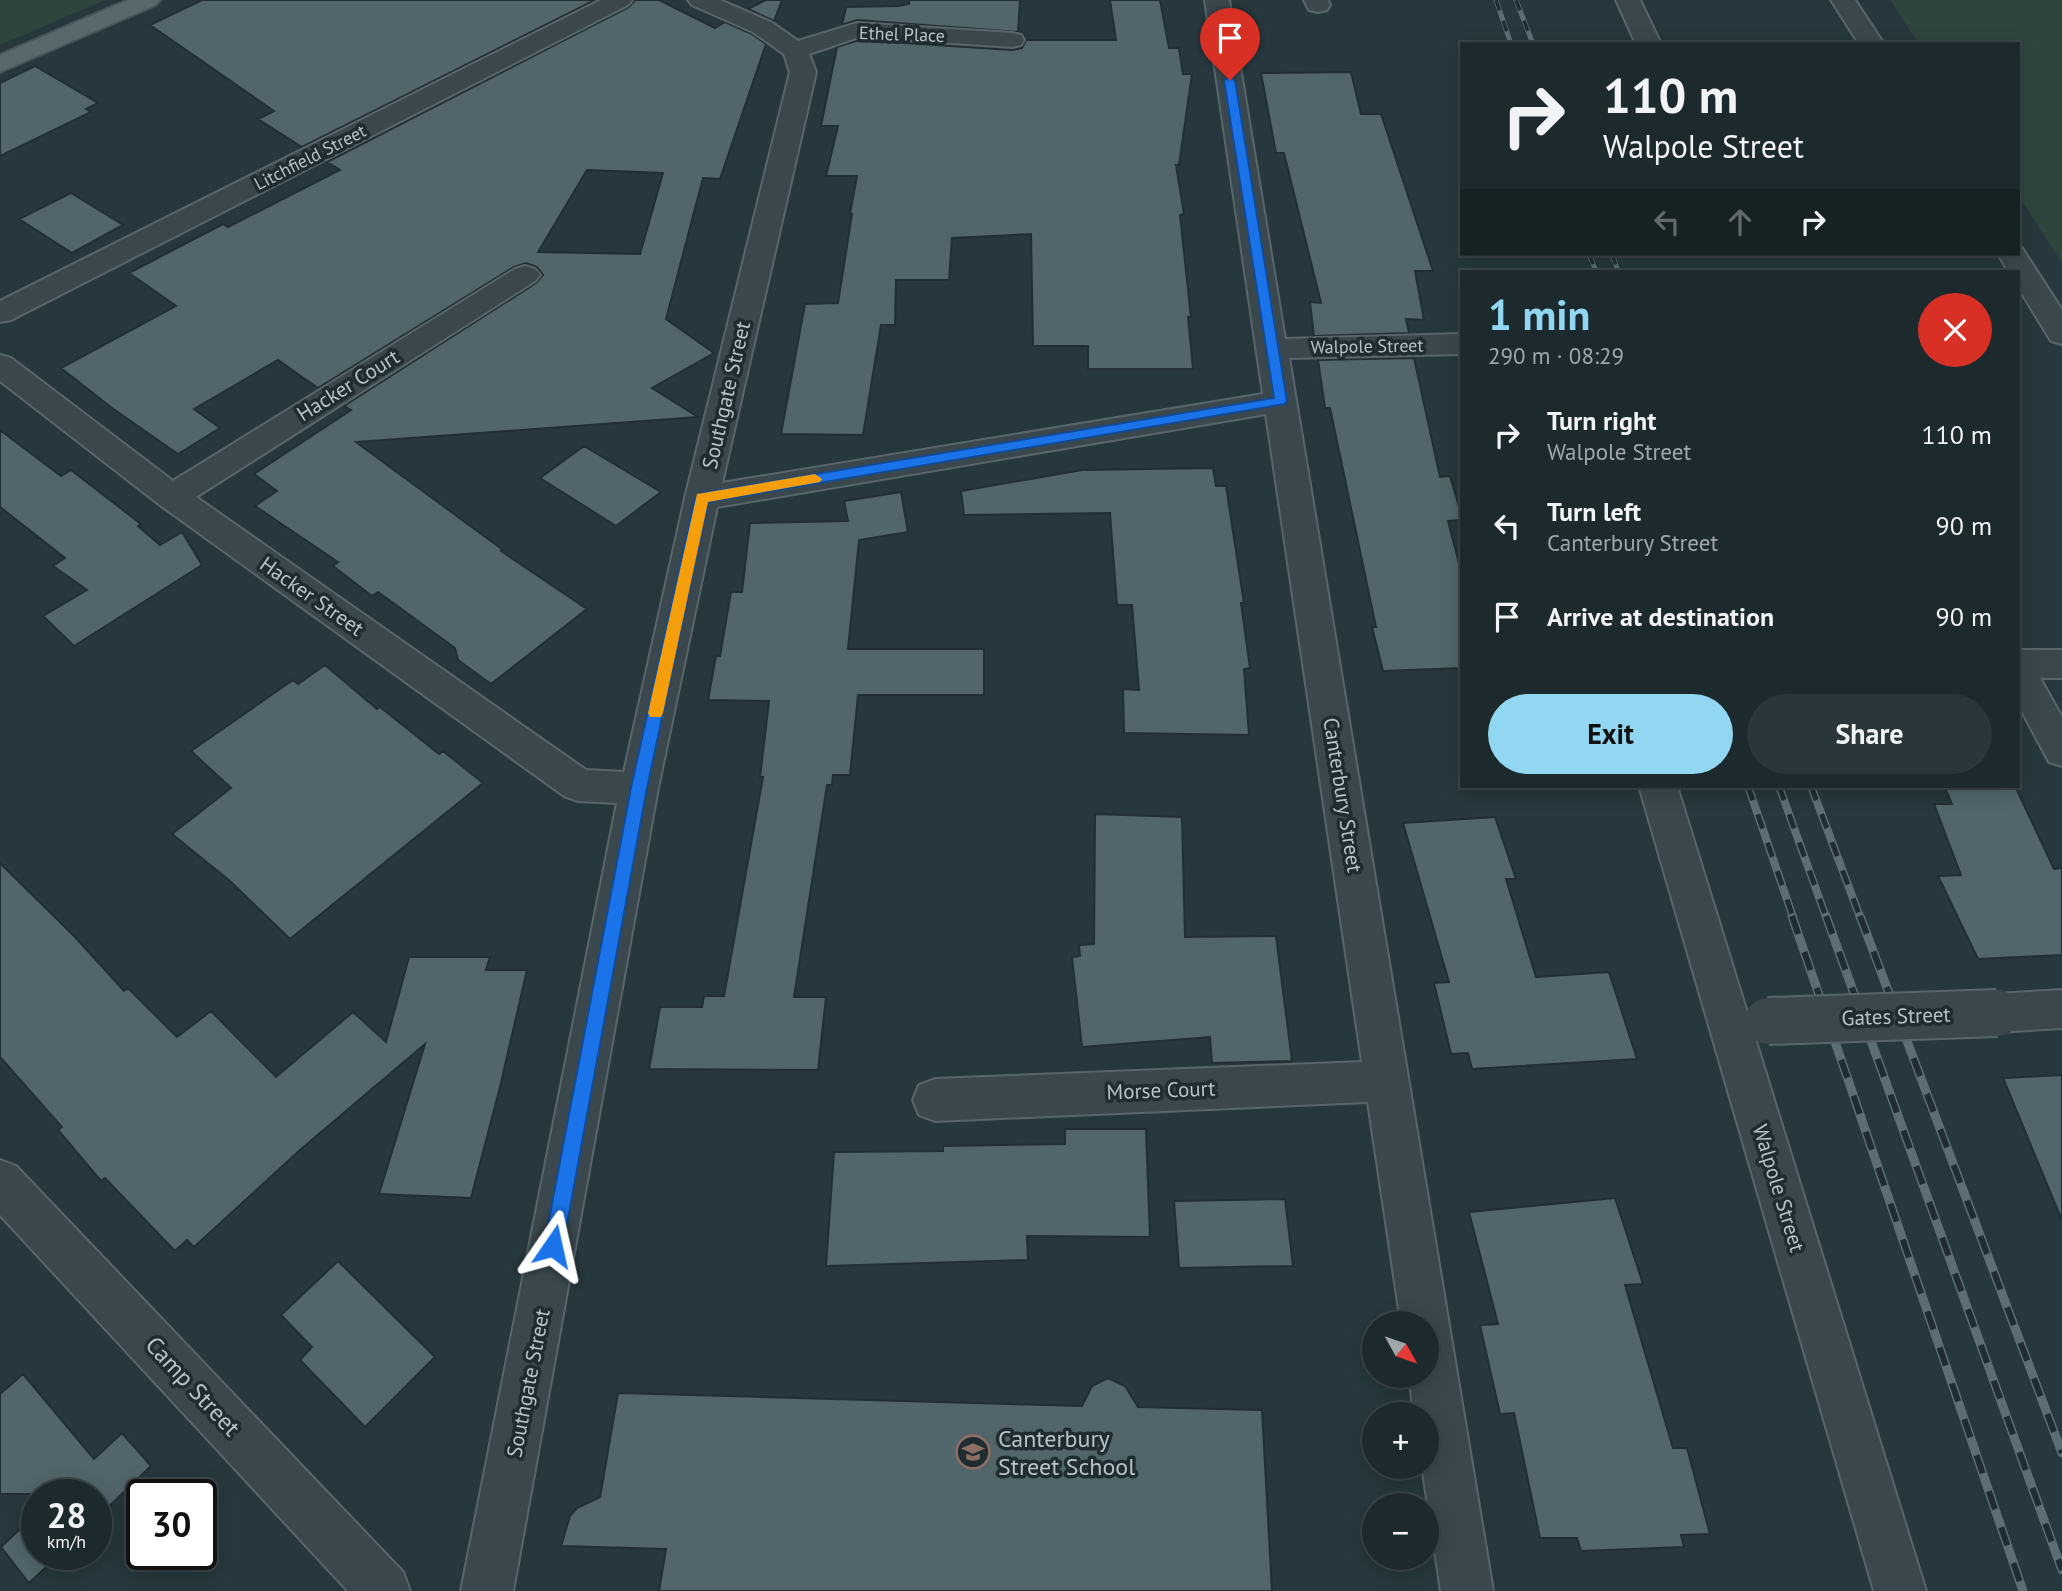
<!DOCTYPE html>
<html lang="en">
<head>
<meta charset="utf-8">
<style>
	:root { --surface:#1c2a2e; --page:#29363a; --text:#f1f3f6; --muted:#a0a7aa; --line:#3a464a; --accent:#91d7f2 }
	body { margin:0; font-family:"PT Sans",sans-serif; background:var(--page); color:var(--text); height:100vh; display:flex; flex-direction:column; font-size:26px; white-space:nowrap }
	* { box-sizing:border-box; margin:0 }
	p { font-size:23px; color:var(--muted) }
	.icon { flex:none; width:38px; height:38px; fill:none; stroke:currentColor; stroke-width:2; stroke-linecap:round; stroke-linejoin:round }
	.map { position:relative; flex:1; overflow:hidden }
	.panel { position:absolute; left:1460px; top:270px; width:560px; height:518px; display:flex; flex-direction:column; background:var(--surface); border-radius:0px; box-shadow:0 4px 18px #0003,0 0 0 2px var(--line) }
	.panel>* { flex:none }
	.top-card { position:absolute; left:1460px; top:42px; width:560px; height:214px; border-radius:0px; box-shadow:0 4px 18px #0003,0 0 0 2px var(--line); background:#1c2a2e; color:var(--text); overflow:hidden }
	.needle { width:46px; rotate:130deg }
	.controls { position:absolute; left:1362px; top:1311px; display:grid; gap:14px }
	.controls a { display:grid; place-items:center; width:77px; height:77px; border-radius:50%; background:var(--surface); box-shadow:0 4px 18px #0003,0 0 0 2px var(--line); font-size:35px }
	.speed { position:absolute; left:21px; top:1479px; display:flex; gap:14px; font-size:35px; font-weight:700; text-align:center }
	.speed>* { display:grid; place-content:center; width:91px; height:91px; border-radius:50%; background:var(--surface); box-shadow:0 4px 18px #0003,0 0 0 2px var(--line); line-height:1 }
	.speed small { font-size:18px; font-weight:400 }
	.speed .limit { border:4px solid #111; border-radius:10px; background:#fff; color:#111 }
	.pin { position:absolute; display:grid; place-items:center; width:60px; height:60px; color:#fff; margin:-72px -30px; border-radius:50% 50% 50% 0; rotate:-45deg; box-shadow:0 0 7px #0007 }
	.pin .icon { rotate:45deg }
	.me { position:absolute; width:77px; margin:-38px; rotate:11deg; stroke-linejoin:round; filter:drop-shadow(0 0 5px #0008) }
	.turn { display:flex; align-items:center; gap:24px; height:147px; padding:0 28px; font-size:32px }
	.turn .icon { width:91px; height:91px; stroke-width:2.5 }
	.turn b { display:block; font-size:49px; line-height:60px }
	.lanes { display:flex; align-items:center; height:66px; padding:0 28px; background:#0003; justify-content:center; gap:35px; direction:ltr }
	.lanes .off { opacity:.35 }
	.round { display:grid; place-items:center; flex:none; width:74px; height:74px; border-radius:37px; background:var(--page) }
	.headline { display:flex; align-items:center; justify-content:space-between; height:119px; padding:0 28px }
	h1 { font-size:42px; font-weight:600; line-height:52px; color:var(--accent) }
	.button { display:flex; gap:14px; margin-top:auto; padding:14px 28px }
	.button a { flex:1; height:80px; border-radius:42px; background:var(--accent); color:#111; font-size:28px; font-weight:600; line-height:80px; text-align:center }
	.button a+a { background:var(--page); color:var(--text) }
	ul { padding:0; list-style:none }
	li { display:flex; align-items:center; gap:21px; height:91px; padding:0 28px }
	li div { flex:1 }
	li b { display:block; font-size:26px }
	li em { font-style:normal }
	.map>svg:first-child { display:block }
	.green { fill:#2e453d }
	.building { fill:#51656a; stroke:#212f34; stroke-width:2; fill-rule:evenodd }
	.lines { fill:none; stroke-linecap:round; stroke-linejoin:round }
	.minor-casing { stroke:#58666b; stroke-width:4 }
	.major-casing { stroke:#465459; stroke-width:4 }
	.minor { fill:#3a484d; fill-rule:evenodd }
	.major { fill:#58686d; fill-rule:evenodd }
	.rail-far2-casing { stroke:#5c6e74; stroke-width:5 }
	.rail-far1-casing { stroke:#5c6e74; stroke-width:8 }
	.rail-casing { stroke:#5c6e74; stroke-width:9 }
	.rail-far2 { stroke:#1f2d32; stroke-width:3.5; stroke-dasharray:11; stroke-linecap:butt }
	.rail-far1 { stroke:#1f2d32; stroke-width:5; stroke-dasharray:15; stroke-linecap:butt }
	.rail { stroke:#1f2d32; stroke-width:6; stroke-dasharray:19; stroke-linecap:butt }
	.minor-bridge-casing { stroke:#58666b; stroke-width:50; stroke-linecap:butt }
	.minor-bridge { stroke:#3a484d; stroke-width:46 }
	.route { fill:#1a73e8; stroke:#114b97; stroke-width:2 }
	.slow { fill:#f59e0b }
	.labels { text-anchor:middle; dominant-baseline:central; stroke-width:7; stroke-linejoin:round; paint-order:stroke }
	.far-street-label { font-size:18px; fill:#b6c3c8; stroke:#1f2d32 }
	.street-label { font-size:21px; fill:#b6c3c8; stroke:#1f2d32 }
	.near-street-label { font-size:24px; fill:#b6c3c8; stroke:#1f2d32 }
	.near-poi-label { font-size:24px; fill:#b6c3c8; stroke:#1f2d32; text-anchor:start }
</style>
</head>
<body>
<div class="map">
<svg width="2062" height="1591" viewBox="0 0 2062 1591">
	<rect width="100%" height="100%" fill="#26383d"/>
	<path class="green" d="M0 0H105L0 45Z
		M1890 0H2062V263L2018 195V44H1919Z"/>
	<path class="building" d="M202 0H595L302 147 258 119 274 111 150 25Z
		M635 0H659L715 28 725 22 752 34 766 44 720 179 703 178 666 319 714 353 652 388 698 417 356 442 503 550 501 551 587 609 491 684 458 660 455 648 378 592 372 596 333 566 338 562 255 506 277 491 254 474 351 410 344 406 536 283 543 275 537 267 526 263 514 267 318 388 278 360 194 409 220 428 178 454 112 408 61 368 176 306 129 273 223 224 228 227 340 170 327 162 629 7ZM587 170 663 173 640 254 538 252Z
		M766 0H782L774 21 748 9Z
		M909 0H1020L1018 32 857 20 842 25 846 7 898 6 909 4Z
		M1110 0H1160L1169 48H1179L1183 74H1192L1179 165H1176L1184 214 1180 215 1191 317H1188L1193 369H1088V346H1033L1031 234 952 238 949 280H896L895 325H881L863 435 781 434 805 304 838 303 852 214H850L857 176H826L838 126H821L837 47 859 40 1012 50 1022 48 1026 40H1116Z
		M35 66 98 103 86 109 91 112 0 156V83Z
		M1351 72 1361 114H1381L1433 271H1415L1424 320 1406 319 1409 333 1314 336 1310 302 1321 303 1284 153H1276L1261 73Z
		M71 193 123 225 72 253 19 219Z
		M1414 358 1440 477 1450 476 1461 513V520L1448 521 1461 571V668L1383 671 1372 627H1376L1330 408H1325L1318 360Z
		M0 430 61 476 71 470 141 524 138 526 160 545 182 532 202 565 74 646 43 616 87 590 53 566 65 558 0 507Z
		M584 446 661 492 616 526 540 478Z
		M1213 468 1216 486H1226L1244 603H1241L1250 668 1244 669 1249 735 1124 733 1123 689 1139 690 1132 605H1117L1110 513 964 515 961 491 1082 470Z
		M901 492 908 532 859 540 848 649H984V695H858L850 775H833L832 785H827L794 997H826L818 1070 649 1069 660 1007H702L704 996H724L763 777H760L769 701 708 700 716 656H720L731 592H742L750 523 848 521 844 501Z
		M325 665 377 709 380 707 439 754 443 751 483 783 290 939 230 881 172 834 231 788 191 751 293 680 298 684Z
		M1944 786H2015L2054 869 2062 868V955L1978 959 1938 876 1961 875 1934 804H1952Z
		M1095 814 1182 817 1185 937 1276 936 1292 1061 1212 1063 1210 1037 1082 1047 1072 957 1080 956 1079 945 1094 944Z
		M1495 817 1516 879H1506L1536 977 1609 972 1637 1059 1472 1069 1468 1053 1451 1054 1434 983 1449 982 1403 823Z
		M0 863 75 937 124 991 128 988 177 1037 211 1011 276 1077 353 1012 386 1042 409 957H490L486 970H527L500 1087 471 1198 379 1194 425 1044 300 1150 194 1247 187 1240 175 1251 105 1178 101 1181 58 1130 62 1127 0 1057Z
		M2062 1075V1218H2061L2003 1078Z
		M1065 1129H1146L1150 1237 1027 1236 1028 1260 826 1266 834 1152 943 1151V1146L1065 1144Z
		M1615 1198 1643 1284 1625 1285 1673 1448H1687L1710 1534 1681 1535 1684 1547 1581 1551 1577 1538H1540L1514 1413 1500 1414 1480 1325 1498 1324 1469 1212Z
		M1285 1199 1293 1266 1179 1268 1174 1201Z
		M338 1261 435 1357 365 1427 300 1360 312 1347 281 1315Z
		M23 1374 94 1459 122 1433 151 1466 96 1519V1494H0V1394Z
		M1108 1378 1125 1386 1138 1407 1262 1410 1272 1591H659L666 1549 561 1546 570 1516 577 1508 600 1497 618 1393 1082 1406 1092 1386Z
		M37 1513V1554H60L29 1583 1 1547Z"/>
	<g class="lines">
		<defs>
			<path id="minor" d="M601 0H632L628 5 11 320 0 322V301Z
				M688 0H720L771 22 798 41 857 23 1012 33 1021 35 1024 40 1021 45 1012 47 859 37 809 54 816 72 722 483 1263 394 1205 0H1229L1285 339 1461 334V354L1289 358 1493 1591H1441L1422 1466H1426V1414H1414L1409 1376H1426V1323H1401L1368 1102 935 1121 919 1115 913 1100 919 1085 935 1079 1362 1062 1266 414 717 507 658 788 513 1591H461L617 803 578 801 564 796 160 505 0 381V355L11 358 173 481 515 269 525 266 535 269 540 275 535 281 196 497 586 770 624 772 685 498 790 72 784 54 753 32 692 5Z
				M1304 0H1328L1330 5 1327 10 1318 12 1309 10Z
				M1616 0H1640L1661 44H1636Z
				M1831 0H1855L1884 44H1859Z
				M2018 247 2022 248 2062 310V344L2051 341 2018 287V271H2008L1998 254H2018Z
				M2018 650H2062V678H2040L2062 717V766L2049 762 2018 704Z
				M1639 786H1677L1926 1591H1874Z
				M2062 990V1028L1997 1032 1982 1027 1976 1013 1982 999 1997 994Z
				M0 1160 16 1166 403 1572 410 1591H348L0 1215Z"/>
			<path id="major" d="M128 0H160L156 5 0 72V55Z"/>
		</defs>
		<use href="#minor" class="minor-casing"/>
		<use href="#major" class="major-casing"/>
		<use href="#minor" class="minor"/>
		<use href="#major" class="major"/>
		<defs>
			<path id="rail-far2" d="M1496 0 1511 44
				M1516 0 1533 44
				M1589 254 1596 271
				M1612 254 1618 271"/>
			<path id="rail-far1" d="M1748 786 1793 917
				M1779 786 1826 917
				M1811 786 1860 917"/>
			<path id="rail" d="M1792 916 2023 1591
				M1826 916 2062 1570
				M1860 916 2062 1453"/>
		</defs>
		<use href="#rail-far2" class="rail-far2-casing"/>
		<use href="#rail-far1" class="rail-far1-casing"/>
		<use href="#rail" class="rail-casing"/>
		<use href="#rail-far2" class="rail-far2"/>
		<use href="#rail-far1" class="rail-far1"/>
		<use href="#rail" class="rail"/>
		<defs>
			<path id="minor-bridge" d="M1768 1021 1997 1013"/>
		</defs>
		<use href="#minor-bridge" class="minor-bridge-casing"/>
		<use href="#minor-bridge" class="minor-bridge"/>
	</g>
	<path class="route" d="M1230 77 1235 80 1287 401 1285 404 708 502 647 788 563 1246 560 1253 553 1255 547 1253 544 1246 631 788 695 498 702 493 1274 398 1224 80Z"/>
	<path class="slow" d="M815 474 822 479 820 482 708 502 663 713 661 717H650L648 713 697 494Z"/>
	<defs>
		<symbol id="school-ring" viewBox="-11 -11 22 22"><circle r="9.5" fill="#1f2d32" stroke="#8d6e63" stroke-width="1.5"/><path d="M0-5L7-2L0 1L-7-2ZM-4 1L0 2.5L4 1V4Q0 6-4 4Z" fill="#8d6e63"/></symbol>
	</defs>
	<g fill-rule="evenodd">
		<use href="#school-ring" x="954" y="1433" width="38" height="38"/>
	</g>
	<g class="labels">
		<g class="far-street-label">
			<text transform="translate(902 34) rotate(2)">Ethel Place</text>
			<text transform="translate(310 157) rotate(-27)">Litchfield Street</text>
			<text transform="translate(1367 346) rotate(-1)">Walpole Street</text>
		</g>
		<g class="street-label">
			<text transform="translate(348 385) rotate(-32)">Hacker Court</text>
			<text transform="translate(726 395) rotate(-77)">Southgate Street</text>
			<text transform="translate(312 596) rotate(35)">Hacker Street</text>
			<text transform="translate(1343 795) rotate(81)">Canterbury Street</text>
			<text transform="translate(1896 1016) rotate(-2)">Gates Street</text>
			<text transform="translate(1161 1090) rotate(-2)">Morse Court</text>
			<text transform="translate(1779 1188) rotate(73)">Walpole Street</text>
			<text transform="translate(528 1383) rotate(-79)">Southgate Street</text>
		</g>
		<g class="near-street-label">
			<text transform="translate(193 1386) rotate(47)">Camp Street</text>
		</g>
		<g class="near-poi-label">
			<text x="998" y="1438">Canterbury<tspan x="998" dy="28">Street School</tspan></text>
		</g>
	</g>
</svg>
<div class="controls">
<a><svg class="needle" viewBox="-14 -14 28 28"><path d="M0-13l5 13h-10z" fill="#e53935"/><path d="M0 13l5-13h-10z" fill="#a0a7aa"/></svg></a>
<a>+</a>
<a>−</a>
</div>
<div class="speed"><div>28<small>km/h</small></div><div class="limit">30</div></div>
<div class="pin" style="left:1230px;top:80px;background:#d93025"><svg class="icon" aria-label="arrive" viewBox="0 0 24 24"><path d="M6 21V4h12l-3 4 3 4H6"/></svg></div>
<svg class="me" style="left:553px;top:1246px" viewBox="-20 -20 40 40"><path d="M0-17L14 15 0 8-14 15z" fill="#1a73e8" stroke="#fff" stroke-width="4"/></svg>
<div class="top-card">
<div class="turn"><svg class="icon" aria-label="right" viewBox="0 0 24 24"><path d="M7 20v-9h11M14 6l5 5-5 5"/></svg><div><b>110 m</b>Walpole Street</div></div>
<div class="lanes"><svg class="icon off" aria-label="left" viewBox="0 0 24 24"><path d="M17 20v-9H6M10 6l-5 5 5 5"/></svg><svg class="icon off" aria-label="ahead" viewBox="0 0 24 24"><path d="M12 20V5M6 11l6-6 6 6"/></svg><svg class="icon" aria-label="right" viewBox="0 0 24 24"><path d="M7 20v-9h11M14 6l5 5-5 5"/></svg></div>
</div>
<section class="panel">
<div class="headline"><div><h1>1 min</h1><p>290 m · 08:29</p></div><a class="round" style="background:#d93025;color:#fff"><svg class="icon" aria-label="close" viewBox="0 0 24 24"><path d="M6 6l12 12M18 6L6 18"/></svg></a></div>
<ul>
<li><svg class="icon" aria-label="right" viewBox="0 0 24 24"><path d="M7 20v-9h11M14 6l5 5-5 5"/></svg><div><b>Turn right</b><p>Walpole Street</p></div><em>110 m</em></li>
<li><svg class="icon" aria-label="left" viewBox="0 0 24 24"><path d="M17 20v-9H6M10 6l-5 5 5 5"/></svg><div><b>Turn left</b><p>Canterbury Street</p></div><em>90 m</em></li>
<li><svg class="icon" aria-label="arrive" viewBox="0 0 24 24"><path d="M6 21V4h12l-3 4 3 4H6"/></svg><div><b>Arrive at destination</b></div><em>90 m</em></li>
</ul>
<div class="button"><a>Exit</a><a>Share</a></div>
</section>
</div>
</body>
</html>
